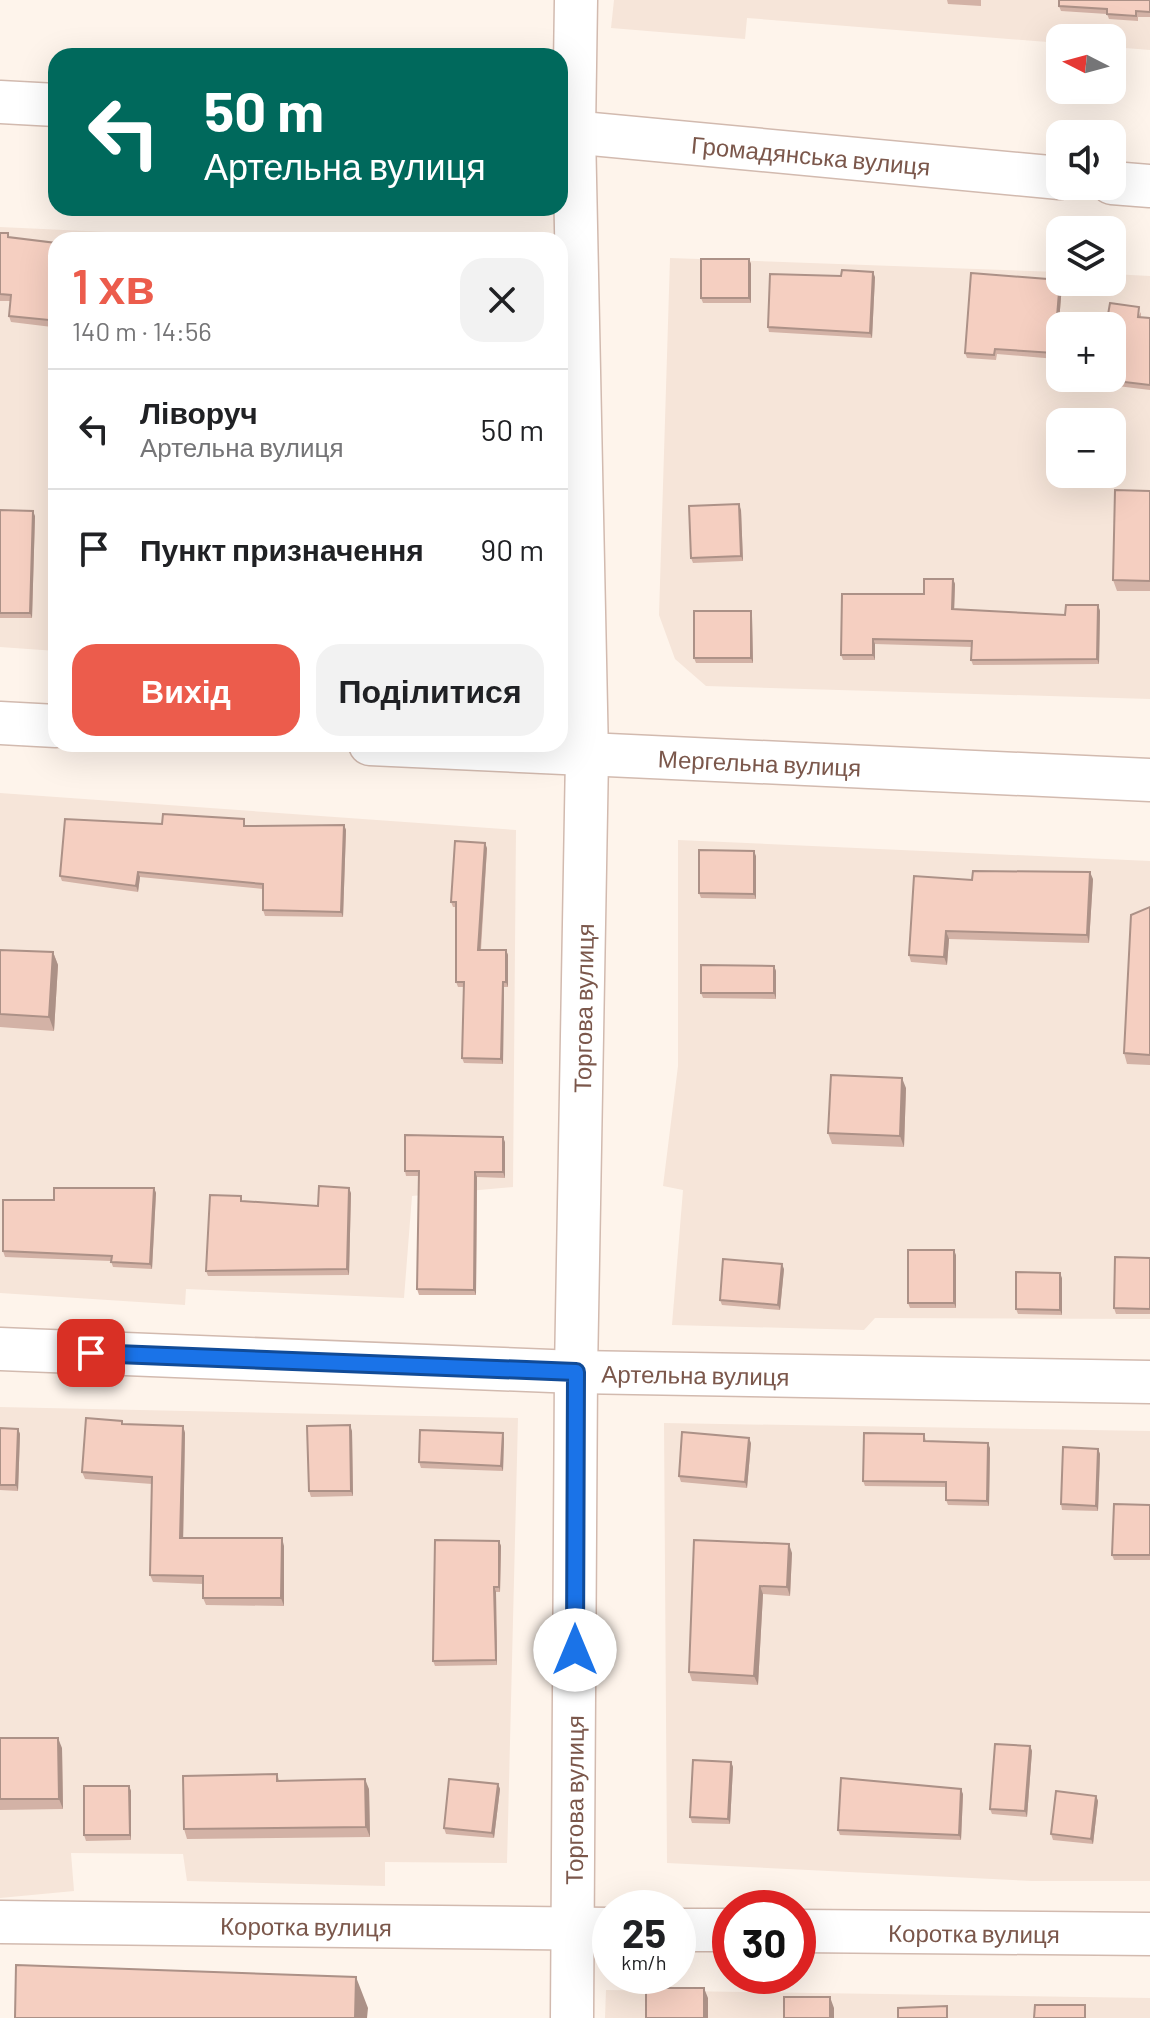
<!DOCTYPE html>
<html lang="uk">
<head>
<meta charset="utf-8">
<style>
	:root { --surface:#fff; --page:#f2f2f2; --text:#202124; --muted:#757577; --line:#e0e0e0; --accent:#ec5c4c }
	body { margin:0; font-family:Barlow,sans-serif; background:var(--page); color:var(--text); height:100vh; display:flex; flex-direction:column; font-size:30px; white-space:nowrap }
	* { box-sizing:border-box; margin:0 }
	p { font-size:26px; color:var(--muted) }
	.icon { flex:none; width:44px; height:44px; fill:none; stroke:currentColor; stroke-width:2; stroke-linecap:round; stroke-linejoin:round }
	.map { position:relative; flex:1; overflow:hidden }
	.details { position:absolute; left:48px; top:232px; width:520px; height:520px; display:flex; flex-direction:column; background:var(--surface); border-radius:24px; box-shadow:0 8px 32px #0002 }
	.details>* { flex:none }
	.banner { position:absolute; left:48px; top:48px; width:520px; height:168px; border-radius:24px; box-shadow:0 8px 32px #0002; background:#00695c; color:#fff; overflow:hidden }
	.needle { width:52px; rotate:276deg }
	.tools { position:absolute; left:1046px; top:24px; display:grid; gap:16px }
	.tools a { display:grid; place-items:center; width:80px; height:80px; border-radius:16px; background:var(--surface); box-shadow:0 8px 32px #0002; font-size:40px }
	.speed { position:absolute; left:592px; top:1890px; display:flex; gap:16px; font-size:40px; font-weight:700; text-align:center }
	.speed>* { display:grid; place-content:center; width:104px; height:104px; border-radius:50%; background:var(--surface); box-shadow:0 8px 32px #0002; line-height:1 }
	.speed small { font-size:20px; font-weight:400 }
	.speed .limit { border:12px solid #d22; background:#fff; color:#111 }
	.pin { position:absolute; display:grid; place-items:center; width:68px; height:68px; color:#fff; margin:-34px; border-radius:16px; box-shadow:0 4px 12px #0006 }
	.me { position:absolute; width:88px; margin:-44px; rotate:0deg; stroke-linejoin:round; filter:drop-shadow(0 0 6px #0008) }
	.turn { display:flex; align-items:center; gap:28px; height:168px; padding:0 24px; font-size:36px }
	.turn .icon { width:104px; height:104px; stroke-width:2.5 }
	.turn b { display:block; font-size:56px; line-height:68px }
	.round { display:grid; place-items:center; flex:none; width:84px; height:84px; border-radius:24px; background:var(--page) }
	.overview { display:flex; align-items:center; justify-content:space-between; height:136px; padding:0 24px }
	h1 { font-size:48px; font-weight:600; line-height:60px; color:var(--accent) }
	.button { display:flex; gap:16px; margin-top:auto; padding:16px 24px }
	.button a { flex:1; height:92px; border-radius:24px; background:var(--accent); color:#fff; font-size:32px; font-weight:600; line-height:92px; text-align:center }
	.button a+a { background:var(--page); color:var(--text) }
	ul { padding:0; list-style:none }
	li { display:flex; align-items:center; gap:24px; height:120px; padding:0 24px; border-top:2px solid var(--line) }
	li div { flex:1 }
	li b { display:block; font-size:30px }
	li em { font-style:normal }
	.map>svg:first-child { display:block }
	.residential { fill:#f6e5d9; fill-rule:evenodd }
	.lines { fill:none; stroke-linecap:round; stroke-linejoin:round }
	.minor-casing { stroke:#d2baaf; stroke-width:45 }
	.minor { stroke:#fff; stroke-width:42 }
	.wall { fill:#d3b2a6 }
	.shaded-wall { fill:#ac9187 }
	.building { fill:#f5cfc1; stroke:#ac9187; stroke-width:2 }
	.route-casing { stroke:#114b97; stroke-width:20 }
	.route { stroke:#1a73e8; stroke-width:14 }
	.labels { text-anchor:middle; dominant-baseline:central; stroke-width:6; stroke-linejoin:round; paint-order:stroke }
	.street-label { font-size:24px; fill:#7b574b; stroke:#fff9f3 }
</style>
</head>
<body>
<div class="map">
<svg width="1150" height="2018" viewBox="0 0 1150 2018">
	<rect width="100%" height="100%" fill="#fef4eb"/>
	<path class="residential" d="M614 0H1150V50L1112 47V38H1060V43L747 18 745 39 611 28Z
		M0 227 279 240H56V651L0 647Z
		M670 258 1060 272V282H1112V274L1150 276V699L706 686 675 659 659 615ZM1060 326H1112V378H1060ZM1060 422H1112V474H1060Z
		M0 793 516 830 513 1187 412 1196 404 1298 186 1289 185 1305 0 1293Z
		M678 840 1150 861V1319L875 1318 864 1330 672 1325 683 1190 663 1186 678 1066Z
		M0 1407 518 1418 507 1863 385 1862V1886L187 1881 183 1854 71 1853 74 1891 0 1898Z
		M664 1423 1150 1431V1881H1032L667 1863Z
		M606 1990 1150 1998V2018H605Z"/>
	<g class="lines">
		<defs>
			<g id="minor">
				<path d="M0 102 56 105"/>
				<path id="s1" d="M560 131 1060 178"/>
				<path d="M1112 183 1150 186"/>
				<path d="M0 723 56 726"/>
				<path id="s2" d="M370 744 1150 780"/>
				<path id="s3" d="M0 1349 576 1372 1150 1382"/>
				<path id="s4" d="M0 1922 610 1929"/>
				<path d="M678 1930H730"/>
				<path id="s5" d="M798 1931 1150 1934"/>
				<path id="s6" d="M572 2018 576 1372 587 756 574 131 576 0"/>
			</g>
		</defs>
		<use href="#minor" class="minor-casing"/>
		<use href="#minor" class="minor"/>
	</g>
	<path class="wall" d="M947 0H981V6L948 4Z
		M1150 0V17H1138V21L1109 19 1107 14 1061 11 1059 6Z
		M0 233 9 237 56 243V314H53L52 327 11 322 9 316 11 301H0Z
		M749 259 751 264V303H703L701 298Z
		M841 276 875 277 872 338 769 332 768 327Z
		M1061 282 1062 285 1056 359 997 354 996 360 967 358 965 353Z
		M1141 312V317L1150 318V390L1101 384 1099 378Z
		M1150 491V591H1117L1113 580Z
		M0 510 35 516 32 618H0Z
		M741 510 743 561 693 563 691 558Z
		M953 579 955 584 954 609 1065 615 1098 605 1100 611 1099 664 973 665 971 660 972 647 875 644V660H843L841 655 924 594Z
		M751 611 752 616 753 663H696L694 658Z
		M162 824 246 826 344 825 346 830 343 917 265 916 263 910V889L140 877 138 892 62 881 60 876Z
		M487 848 481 950H506L508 955V987H504L503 1064 464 1063 462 1058 464 987H458L456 982V907H453L451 902Z
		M756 856V899L701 898 699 893Z
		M1093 879 1089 943 949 939 947 965 911 962 909 955 972 880Z
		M1150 907V1065L1127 1064 1124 1053Z
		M0 950 53 952 58 965 54 1031 0 1027Z
		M774 966 776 971V999L703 998 701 993Z
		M906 1088 904 1147 832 1144 828 1133Z
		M505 1142V1178L477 1177 476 1295H419L417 1289 419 1176H406L405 1171Z
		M154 1188 156 1193 152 1269 113 1267 111 1261 5 1257 3 1251 54 1200Z
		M351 1193 349 1275 208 1276 206 1271 243 1201 318 1206Z
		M956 1255V1308H910L908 1303Z
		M1150 1258V1314H1116L1114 1308Z
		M784 1269 780 1310 722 1305 720 1300Z
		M1062 1278V1315L1018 1314 1016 1309Z
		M123 1424 183 1426 185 1433 183 1538 284 1546V1606L206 1605 203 1598V1584L153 1582 150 1575 152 1484 85 1479 82 1472Z
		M0 1428 18 1429 20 1434 18 1491 0 1490Z
		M352 1431 353 1496 311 1497 309 1491Z
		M924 1434 926 1441 990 1448 989 1506 948 1505 946 1500V1487L865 1486 863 1481Z
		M504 1438 503 1471 421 1468 419 1462Z
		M751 1443 747 1488 681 1482 679 1476Z
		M1098 1449 1100 1454 1098 1511 1062 1510 1061 1504Z
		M1150 1505V1560H1114L1112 1555Z
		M694 1540 792 1553 790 1596 763 1594 758 1685 692 1681 689 1672Z
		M499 1541 501 1546 500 1592H496L497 1665 435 1666 433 1661Z
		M0 1738 62 1748 63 1809 0 1810Z
		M1030 1746 1032 1751 1027 1817 992 1814 990 1809Z
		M731 1762 733 1767 730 1824 692 1823 690 1817Z
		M277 1774 279 1780 369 1789 370 1837 187 1839 184 1829Z
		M498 1784 500 1789 494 1838 446 1834 444 1828Z
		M129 1786 131 1791V1840L86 1841 84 1835Z
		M963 1794 961 1840 840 1835 838 1830Z
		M1096 1796 1098 1801 1093 1844 1053 1840 1051 1834Z"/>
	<path class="shaded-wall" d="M749 259 751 264V303L749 298Z
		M873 272 875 277 872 338 870 333Z
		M1060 282 1062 285 1056 359 1054 353Z
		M51 308 53 314 52 327 49 320Z
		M739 504 741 510 743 561 741 556Z
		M33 511 35 516 32 618 30 613Z
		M953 579 955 584 954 614 952 609Z
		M1098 605 1100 611 1099 664 1097 659Z
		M751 611 752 616 753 663 751 658Z
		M873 639 875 644V660L873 655Z
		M344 825 346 830 343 917 341 912Z
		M485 843 487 848 480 955 478 950Z
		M754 851 756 856V899L754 894Z
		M138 872 140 877 138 892 136 886Z
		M1090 872 1093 879 1089 943 1087 935Z
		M946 931 949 939 947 965 944 957Z
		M506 950 508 955V987L506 982Z
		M53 952 58 965 54 1031 49 1017Z
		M774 966 776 971V999L774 993Z
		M503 982 504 987 503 1064 501 1059Z
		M902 1078 906 1088 904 1147 900 1136Z
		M503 1137 505 1142V1178L503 1172Z
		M475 1172 477 1177 476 1295 474 1290Z
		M154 1188 156 1193 152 1269 150 1264Z
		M349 1188 351 1193 349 1275 347 1269Z
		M954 1250 956 1255V1308L954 1303Z
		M782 1264 784 1269 780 1310 778 1305Z
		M1060 1273 1062 1278V1315L1060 1310Z
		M350 1425 352 1431 353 1496 351 1491Z
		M183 1426 185 1433 183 1545 180 1538Z
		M18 1429 20 1434 18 1491 16 1485Z
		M503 1433 504 1438 503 1471 501 1466Z
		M749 1438 751 1443 747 1488 745 1482Z
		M988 1443 990 1448 989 1506 987 1501Z
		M1098 1449 1100 1454 1098 1511 1096 1506Z
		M282 1538 284 1546V1606L281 1598Z
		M499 1541 501 1546 500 1592 499 1587Z
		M789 1544 792 1553 790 1596 787 1587Z
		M760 1586 763 1594 758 1685 754 1676Z
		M494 1587 496 1592 497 1665 496 1660Z
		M58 1738 62 1748 63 1809 59 1799Z
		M1030 1746 1032 1751 1027 1817 1025 1811Z
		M731 1762 733 1767 730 1824 728 1819Z
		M365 1779 369 1789 370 1837 366 1827Z
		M498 1784 500 1789 494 1838 492 1833Z
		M129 1786 131 1791V1840L130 1835Z
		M961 1789 963 1794 961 1840 959 1835Z
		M1096 1796 1098 1801 1093 1844 1091 1839Z
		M356 1977 368 2008 367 2018H355Z
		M704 1988 708 1998V2018H704Z
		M830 1997 834 2008V2018H830Z"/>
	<path class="building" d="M1059 0H1150V12L1136 11V16L1107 14V9L1059 6Z
		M0 233H8V237L56 243V308H51L49 320 9 316 11 295 0 294Z
		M701 259H749V298H701Z
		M842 270 873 272 870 333 768 327 770 274 841 276Z
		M971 273 1060 280 1054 353 995 349 994 355 965 353Z
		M1110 303 1139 307 1138 317 1150 318V385L1099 379 1112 378V326H1106Z
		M1115 490 1150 491V581L1113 580Z
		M739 504 741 556 691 558 689 506Z
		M0 510 33 511 30 613H0Z
		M924 579H953L952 609 1065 615 1066 605H1098L1097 659 971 660 972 641 873 639V655H841L842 594H924Z
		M694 611H751V658H694Z
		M163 814 244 819V826L344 825 341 912 263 910V884L138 872 136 886 60 876 65 819 162 824Z
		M455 841 485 843 478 950H506V982H503L501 1059 462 1058 464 982H456V902H451Z
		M699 850 754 851V894L699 893Z
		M973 871 1090 872 1087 935 946 931 944 957 909 955 914 876 972 880Z
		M1150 907V1055L1124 1053 1131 915Z
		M0 950 53 952 49 1017 0 1014Z
		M701 965 774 966V993H701Z
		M831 1075 902 1078 900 1136 828 1133Z
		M405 1135 503 1137V1172H475L474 1290 417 1289 419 1171H405Z
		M319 1186 349 1188 347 1269 206 1271 210 1195 241 1196V1201L318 1206Z
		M54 1188H154L150 1264 111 1262 112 1256 3 1251V1200H54Z
		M908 1250H954V1303H908Z
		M1115 1257 1150 1258V1309L1114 1308Z
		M723 1259 782 1264 778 1305 720 1300Z
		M1016 1272 1060 1273V1310L1016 1309Z
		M86 1418 122 1421V1424L183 1426 180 1538H282L281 1598H203V1576L150 1575 152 1477 82 1472Z
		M350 1425 351 1491H309L307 1426Z
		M0 1428 18 1429 16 1485H0Z
		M420 1430 503 1433 501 1466 419 1462Z
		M682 1432 749 1438 745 1482 679 1476Z
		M864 1433 924 1434V1441L988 1443 987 1501 946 1500V1482L863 1481Z
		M1063 1447 1098 1449 1096 1506 1061 1504Z
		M1114 1504 1150 1505V1555H1112Z
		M435 1540 499 1541V1587H494L496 1660 433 1661Z
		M694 1540 789 1544 787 1587 760 1586 754 1676 689 1672Z
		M0 1738H58L59 1799H0Z
		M995 1744 1030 1746 1025 1811 990 1809Z
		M693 1760 731 1762 728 1819 690 1817Z
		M277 1774V1781L365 1779 366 1827 184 1829 183 1776Z
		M841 1778 961 1789 959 1835 838 1830Z
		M449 1779 498 1784 492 1833 444 1828Z
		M84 1786H129L130 1835H84Z
		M1056 1791 1096 1796 1091 1839 1051 1834Z
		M16 1965 356 1977 355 2018H15Z
		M646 1988H704V2018H646Z
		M784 1997H830V2018H784Z
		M1035 2005H1085V2018H1034Z
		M947 2006V2018H898V2008Z"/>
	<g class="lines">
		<defs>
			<path id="route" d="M91 1353 576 1372 575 1650"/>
		</defs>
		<use href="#route" class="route-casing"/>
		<use href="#route" class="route"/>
	</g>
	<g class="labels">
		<g class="street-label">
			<text stroke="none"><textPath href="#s1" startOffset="252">Громадянська вулиця</textPath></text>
			<text stroke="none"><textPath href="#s2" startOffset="390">Мергельна вулиця</textPath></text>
			<text stroke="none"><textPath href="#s6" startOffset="1010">Торгова вулиця</textPath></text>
			<text stroke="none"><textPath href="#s3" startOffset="696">Артельна вулиця</textPath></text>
			<text stroke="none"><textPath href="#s6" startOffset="218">Торгова вулиця</textPath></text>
			<text stroke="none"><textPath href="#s4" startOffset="306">Коротка вулиця</textPath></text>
			<text stroke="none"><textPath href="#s5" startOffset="176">Коротка вулиця</textPath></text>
		</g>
	</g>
</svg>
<div class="tools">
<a><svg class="needle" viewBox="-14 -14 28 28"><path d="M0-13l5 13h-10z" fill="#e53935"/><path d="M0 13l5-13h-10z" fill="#757577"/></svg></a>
<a><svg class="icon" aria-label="sound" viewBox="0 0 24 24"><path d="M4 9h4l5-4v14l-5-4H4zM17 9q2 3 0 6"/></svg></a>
<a><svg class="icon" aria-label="layers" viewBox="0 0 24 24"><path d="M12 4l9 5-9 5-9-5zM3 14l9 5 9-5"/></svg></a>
<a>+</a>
<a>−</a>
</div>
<div class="speed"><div>25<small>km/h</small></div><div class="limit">30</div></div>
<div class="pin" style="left:91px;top:1353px;background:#d93025"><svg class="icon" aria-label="arrive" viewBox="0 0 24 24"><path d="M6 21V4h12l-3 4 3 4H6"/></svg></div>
<svg class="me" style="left:575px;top:1650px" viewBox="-20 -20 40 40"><circle r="19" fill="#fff"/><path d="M0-13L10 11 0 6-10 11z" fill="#1a73e8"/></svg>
<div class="banner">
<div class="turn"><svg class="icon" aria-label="left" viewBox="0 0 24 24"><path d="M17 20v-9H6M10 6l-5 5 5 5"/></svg><div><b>50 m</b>Артельна вулиця</div></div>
</div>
<section class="details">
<div class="overview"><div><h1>1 хв</h1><p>140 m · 14:56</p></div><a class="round"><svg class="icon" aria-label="close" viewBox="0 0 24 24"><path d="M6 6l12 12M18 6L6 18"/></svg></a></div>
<ul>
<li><svg class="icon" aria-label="left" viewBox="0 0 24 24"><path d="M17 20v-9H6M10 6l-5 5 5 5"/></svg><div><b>Ліворуч</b><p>Артельна вулиця</p></div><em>50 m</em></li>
<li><svg class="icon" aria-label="arrive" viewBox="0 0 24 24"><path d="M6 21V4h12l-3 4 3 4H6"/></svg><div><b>Пункт призначення</b></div><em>90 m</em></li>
</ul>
<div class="button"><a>Вихід</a><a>Поділитися</a></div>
</section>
</div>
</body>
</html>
